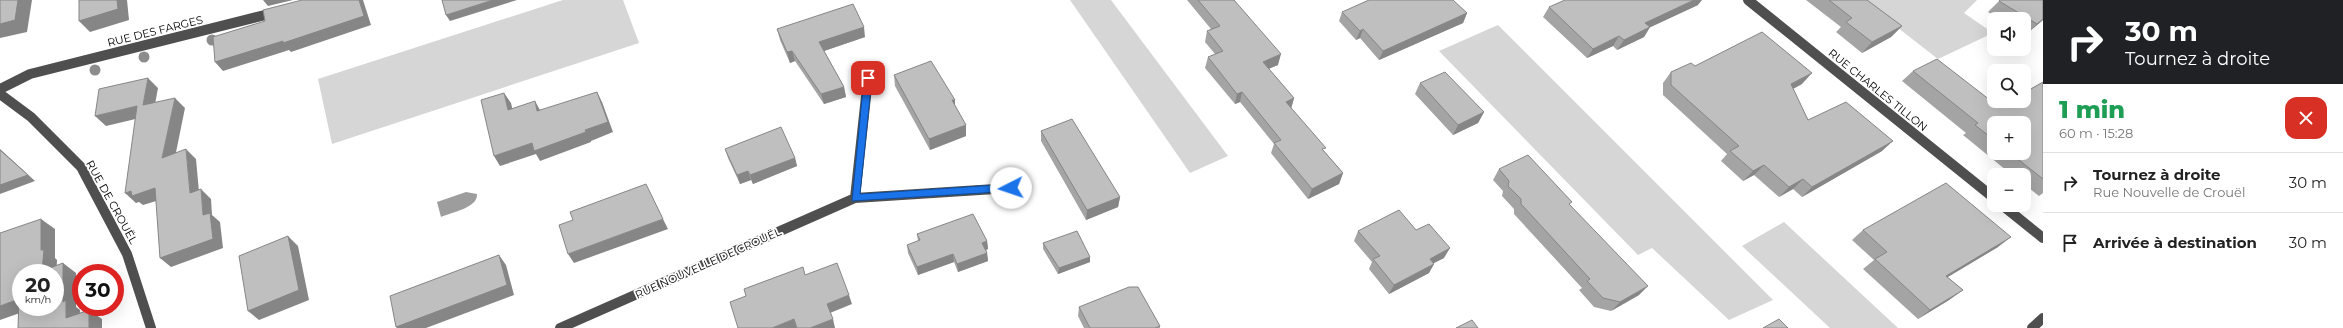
<!DOCTYPE html>
<html lang="fr">
<head>
<meta charset="utf-8">
<style>
	:root { --surface:#fff; --page:#f6f6f6; --text:#222; --muted:#767676; --line:#e0e0e0 }
	body { margin:0; font-family:Montserrat,sans-serif; background:var(--page); color:var(--text); height:100vh; display:flex; flex-direction:column; font-size:15px; white-space:nowrap }
	* { box-sizing:border-box; margin:0 }
	p { font-size:13px; color:var(--muted) }
	.icon { flex:none; width:22px; height:22px; fill:none; stroke:currentColor; stroke-width:2; stroke-linecap:round; stroke-linejoin:round }
	.map { position:relative; flex:1; overflow:hidden }
	.sheet { display:flex; flex-direction:column; background:var(--surface); width:300px }
	.sheet>* { flex:none }
	.guide { background:#202124; color:#fff; overflow:hidden }
	.controls { position:absolute; left:1987px; top:12px; display:grid; gap:8px }
	.controls a { display:grid; place-items:center; width:44px; height:44px; border-radius:8px; background:var(--surface); box-shadow:0 4px 16px #0002; font-size:20px }
	.speed { position:absolute; left:12px; top:264px; display:flex; gap:8px; font-size:20px; font-weight:700; text-align:center }
	.speed>* { display:grid; place-content:center; width:52px; height:52px; border-radius:50%; background:var(--surface); box-shadow:0 4px 16px #0002; line-height:1 }
	.speed small { font-size:10px; font-weight:400 }
	.speed .limit { border:6px solid #d22; background:#fff; color:#111 }
	.pin { position:absolute; display:grid; place-items:center; width:34px; height:34px; color:#fff; margin:-17px; border-radius:8px; box-shadow:0 2px 6px #0006 }
	.me { position:absolute; width:44px; margin:-22px; rotate:266deg; stroke-linejoin:round; filter:drop-shadow(0 0 3px #0008) }
	.turn { display:flex; align-items:center; gap:14px; height:84px; padding:0 16px; font-size:18px }
	.turn .icon { width:52px; height:52px; stroke-width:2.5 }
	.turn b { display:block; font-size:28px; line-height:34px }
	.round { display:grid; place-items:center; flex:none; width:42px; height:42px; border-radius:12px; background:var(--page) }
	.headline { display:flex; align-items:center; justify-content:space-between; height:68px; padding:0 16px }
	h1 { font-size:24px; font-weight:800; line-height:30px; color:#1e9e55 }
	ul { padding:0; list-style:none }
	li { display:flex; align-items:center; gap:12px; height:60px; padding:0 16px; border-top:1px solid var(--line) }
	li div { flex:1 }
	li b { display:block; font-size:15px }
	li em { font-style:normal }
	main { display:flex; flex:1; min-height:0 }
	.map>svg:first-child { display:block }
	.green { fill:#d6d6d6 }
	.water { fill:#9d9d9d }
	.lines { fill:none; stroke-linecap:round; stroke-linejoin:round }
	.minor { stroke:#4f4f4f; stroke-width:10 }
	.tree { fill:#8c8c8c }
	.wall { fill:#a4a4a4; fill-rule:evenodd }
	.shaded-wall { fill:#868686 }
	.building { fill:#bfbfbf; stroke:#868686; fill-rule:evenodd }
	.route { fill:#1a73e8; stroke:#114b97 }
	.labels { text-anchor:middle; dominant-baseline:central; stroke-width:3.5; stroke-linejoin:round; paint-order:stroke }
	.street-label { font-size:11px; fill:#000; stroke:#fff }
</style>
</head>
<body>
<main>
<div class="map">
<svg width="2043" height="328" viewBox="0 0 2043 328">
	<rect width="100%" height="100%" fill="#fff"/>
	<path class="green" d="M563 0H623L639 43 332 144 318 79Z
		M1070 0H1111L1228 156 1190 173Z
		M1862 0H1977L1964 13 1993 33 1938 59Z
		M1498 25 1773 300 1729 320 1652 248 1638 255 1439 51Z
		M1784 222 1898 328H1830L1742 246Z"/>
	<path class="water" d="M466 192 477 194C478 208 452 212 441 217L437 202Z"/>
	<g class="lines">
		<path class="minor" d="M1748 0 1994 198
			M0 89 30 74 277 12
			M0 94 31 117 81 167 127 254 151 328
			M855 198 868 78
			M2002 205 2043 238
			M560 328 855 198 1011 188
			M2032 328 2043 318"/>
	</g>
	<g class="tree">
		<circle cx="212" cy="40" r="5.5"/>
		<circle cx="144" cy="57" r="5.5"/>
		<circle cx="95" cy="70" r="5.5"/>
	</g>
	<path class="wall" d="M1187 0H1234L1278 65 1269 69 1294 98 1291 108 1324 151 1343 173 1339 184 1308 199 1271 153 1274 144 1240 102 1235 104 1205 68 1208 57 1215 54 1205 42 1207 31 1211 29Z
		M1806 0H1867L1902 26 1891 37 1862 53 1836 32 1841 27Z
		M2000 0 2043 20 2025 35 2024 34V19H1999L1988 12Z
		M1698 5 1650 27 1644 37 1617 50 1613 46 1587 58 1543 17 1549 7Z
		M1342 12 1467 13 1463 23 1379 60 1360 38 1356 40 1339 21Z
		M777 29 865 37 824 51 844 87 846 97 824 104 795 61 790 63 780 40Z
		M1695 66 1802 84 1793 89 1808 120 1882 151 1802 197 1793 189 1779 197 1754 175 1743 181 1721 161 1727 154 1663 95V83L1671 72Z
		M1913 71 1999 107 2043 82V193L2039 196 2024 184V175H2012L1963 135 1966 133 1902 81ZM1994 123 2024 153H1994Z
		M894 75 955 100V106L966 136 930 150 895 86Z
		M1420 83 1484 112 1478 123 1453 135 1415 94Z
		M1041 131 1120 197 1118 207 1086 220 1041 141Z
		M725 149 795 158 797 166 753 184 751 180 740 184 728 158Z
		M1499 169 1570 205 1639 295 1611 311 1594 307 1579 290 1582 288 1514 214V209L1502 196 1503 191 1493 180Z
		M1416 230 1444 258 1434 263 1429 273 1389 294 1369 269 1372 262 1354 241 1358 231Z
		M1863 230 1998 247 1947 277 1963 290 1949 300 1918 319 1863 269 1874 260 1852 240Z
		M917 234 987 241 988 249 986 250 987 253 988 261 958 272 954 262 918 275 908 253 907 245 918 241Z
		M1043 243 1090 257V262L1058 274 1043 249Z
		M1079 307 1160 326V328H1084L1078 316Z"/>
	<path class="shaded-wall" d="M18 0H32L27 32 0 38V24Z
		M117 0H127L129 20 90 32 79 21Z
		M263 0H293L268 6Z
		M359 0H363L371 25 291 52 289 50 223 71 215 62Z
		M493 0H517L450 21 446 15Z
		M1694 0H1702L1698 5 1638 33 1645 23Z
		M1467 13 1463 23 1379 60 1383 51Z
		M2043 19V20L2025 35 2037 24Z
		M1902 26 1891 37 1862 53 1872 42Z
		M864 27 865 37 821 52 819 42Z
		M1650 27 1644 37 1617 50 1624 40Z
		M1363 29 1360 38 1356 40 1360 31Z
		M1619 36 1613 46 1587 58 1593 49Z
		M792 51 795 61 790 63 787 52Z
		M1281 54 1278 65 1260 72 1263 62Z
		M1812 73 1802 84 1781 95 1791 84Z
		M148 78 158 88 153 115 143 105Z
		M844 87 846 97 824 104 821 94Z
		M597 92 602 102 613 132 591 141V142L540 161 536 154 500 166 494 156 532 143 585 130Z
		M1242 92 1240 102 1235 104 1237 94Z
		M504 93 511 103 515 120 508 110Z
		M175 98 185 108 173 167 162 158Z
		M1294 98 1291 109 1286 102Z
		M952 100H955V110Z
		M535 101 541 112 537 111Z
		M137 106 148 116 106 126 95 116Z
		M1484 112 1478 123 1453 135 1458 125Z
		M966 125V136L930 150 929 139Z
		M1893 141 1882 151 1802 197 1812 187Z
		M0 149 35 181 0 194Z
		M186 149 196 159 200 203 190 193Z
		M795 158 797 166 753 184 750 175Z
		M1764 165 1754 175 1743 181 1753 171Z
		M748 171 751 180 740 184 737 175Z
		M1343 173 1339 184 1308 199 1312 189Z
		M1803 179 1793 189 1779 197 1789 187Z
		M155 188 166 198 143 205 139 202 136 203 125 193 131 191Z
		M201 189 211 199 212 215 220 222 223 248 171 267 160 258 203 215Z
		M1120 197 1118 207 1086 220 1087 210Z
		M41 219 55 229V258L57 260 56 280 42 271 41 250Z
		M663 219 668 229 574 263 568 254Z
		M288 236 298 246 309 300 259 320 248 311Z
		M2011 237 1998 247 1933 286 1946 276Z
		M987 241 988 249 983 251 982 243Z
		M1450 248 1444 258 1424 268 1430 259Z
		M987 253 988 261 958 272 957 264Z
		M953 254 954 262 918 275 917 267Z
		M499 255 506 265 514 295 426 328H397L396 327Z
		M1090 257V262L1058 274 1059 268Z
		M63 263 76 273V307L80 310 79 327 66 318 63 302Z
		M1434 264 1429 273 1389 294 1394 285Z
		M1648 286 1639 295 1611 311 1620 302Z
		M1963 290 1949 300 1918 319 1930 310Z
		M849 295 852 304 830 313 827 304Z
		M19 299 34 308 0 320V306Z
		M89 310 102 319V328H89Z
		M794 319 797 328H772Z
		M833 319 835 328H810Z"/>
	<path class="building" d="M0 0H18L15 20 0 24Z
		M79 0H117L118 9 79 21Z
		M302 0H359L364 16 283 43V41L215 62 213 37 265 21 263 10Z
		M442 0H493L446 15Z
		M1198 0H1234L1281 54 1263 62 1294 98 1286 102 1326 148 1322 149 1343 173 1312 189 1274 143 1281 140 1242 92 1237 94 1208 57 1223 51 1207 31 1220 26Z
		M1369 0H1453L1467 13 1383 51 1363 29 1360 31 1342 12Z
		M1565 0H1694L1645 23 1650 27 1624 40 1619 36 1593 49 1549 7Z
		M1829 0H1867L1902 26 1872 42 1846 22 1852 18Z
		M2000 0H2043V19L2037 24 1999 1Z
		M853 4 864 27 819 42 844 87 821 94 792 51 787 52 777 29Z
		M1762 32 1812 73 1791 84 1808 120 1846 102 1893 141 1812 187 1803 179 1789 187 1764 165 1753 171 1730 151 1739 146 1671 85V72L1691 63 1695 66Z
		M1937 59 1999 107 2009 101H2024V93L2043 82V179L2010 153H2024V123H1994V140L1975 125 1978 123 1913 71Z
		M931 61 955 100H952L966 125 929 139 894 75Z
		M1445 72 1484 112 1458 125 1420 83Z
		M148 78 143 105 175 98 162 158 186 149 190 193 201 189 203 215 210 213 213 239 160 258 155 188 132 196 131 191 125 193 137 106 95 116 99 89Z
		M597 92 608 122 585 130 586 132 534 151 532 143 494 156 481 100 504 93 508 110 535 101 537 111Z
		M1072 119 1120 197 1087 210 1041 131Z
		M781 127 795 158 750 175 748 171 737 175 725 149Z
		M0 150 28 175 0 185Z
		M1528 155 1572 202 1569 204 1648 286 1620 302 1603 298 1587 281 1590 279 1521 204V199L1508 186 1509 181 1499 169Z
		M1946 183 2011 237 1946 276 1963 290 1930 310 1875 259 1887 252 1863 230Z
		M646 184 663 219 568 254 559 225 573 220 570 212Z
		M1399 210 1416 230 1429 224 1450 248 1430 259 1434 264 1394 285 1373 259 1380 256 1358 231Z
		M973 214 987 241 982 243 987 253 957 264 953 254 917 267 907 245 920 240 917 234Z
		M41 219V250H44L42 271 63 263V302L66 300V318L89 310V328H18L19 299 0 306V233ZM21 273H55V307H21Z
		M1077 231 1090 257 1059 268 1043 243Z
		M288 236 299 290 248 311 239 256Z
		M499 255 507 285 396 327 390 296Z
		M837 263 849 295 827 304 833 319 810 328H797L794 319 772 328H738L730 302 746 296 744 289 803 267 805 275Z
		M1129 287H1138L1160 326 1155 328H1090L1079 307Z
		M1779 319 1788 328H1763Z
		M1472 320 1478 328H1456Z"/>
	<path class="route" d="M868 75 872 78 860 194 1011 184 1015 186V191L852 201 864 78Z"/>
	<g class="labels">
		<g class="street-label">
			<text transform="translate(155 31) rotate(-14)">RUE DES FARGES</text>
			<text transform="translate(1878 90) rotate(39)">RUE CHARLES TILLON</text>
			<text transform="translate(112 202) rotate(61)">RUE DE CROUËL</text>
			<text transform="translate(708 263) rotate(-24)">RUE NOUVELLE DE CROUËL</text>
		</g>
	</g>
</svg>
<div class="controls">
<a><svg class="icon" aria-label="sound" viewBox="0 0 24 24"><path d="M4 9h4l5-4v14l-5-4H4zM17 9q2 3 0 6"/></svg></a>
<a><svg class="icon" aria-label="search" viewBox="0 0 24 24"><circle cx="10" cy="10" r="6"/><path d="M15 15l6 6"/></svg></a>
<a>+</a>
<a>−</a>
</div>
<div class="speed"><div>20<small>km/h</small></div><div class="limit">30</div></div>
<div class="pin" style="left:868px;top:78px;background:#d93025"><svg class="icon" aria-label="arrive" viewBox="0 0 24 24"><path d="M6 21V4h12l-3 4 3 4H6"/></svg></div>
<svg class="me" style="left:1011px;top:188px" viewBox="-20 -20 40 40"><circle r="19" fill="#fff"/><path d="M0-13L10 11 0 6-10 11z" fill="#1a73e8"/></svg>
</div>
<section class="sheet">
<div class="guide">
<div class="turn"><svg class="icon" aria-label="right" viewBox="0 0 24 24"><path d="M7 20v-9h11M14 6l5 5-5 5"/></svg><div><b>30 m</b>Tournez à droite</div></div>
</div>
<div class="headline"><div><h1>1 min</h1><p>60 m · 15:28</p></div><a class="round" style="background:#d93025;color:#fff"><svg class="icon" aria-label="close" viewBox="0 0 24 24"><path d="M6 6l12 12M18 6L6 18"/></svg></a></div>
<ul>
<li><svg class="icon" aria-label="right" viewBox="0 0 24 24"><path d="M7 20v-9h11M14 6l5 5-5 5"/></svg><div><b>Tournez à droite</b><p>Rue Nouvelle de Crouël</p></div><em>30 m</em></li>
<li><svg class="icon" aria-label="arrive" viewBox="0 0 24 24"><path d="M6 21V4h12l-3 4 3 4H6"/></svg><div><b>Arrivée à destination</b></div><em>30 m</em></li>
</ul>
</section>
</main>
</body>
</html>
